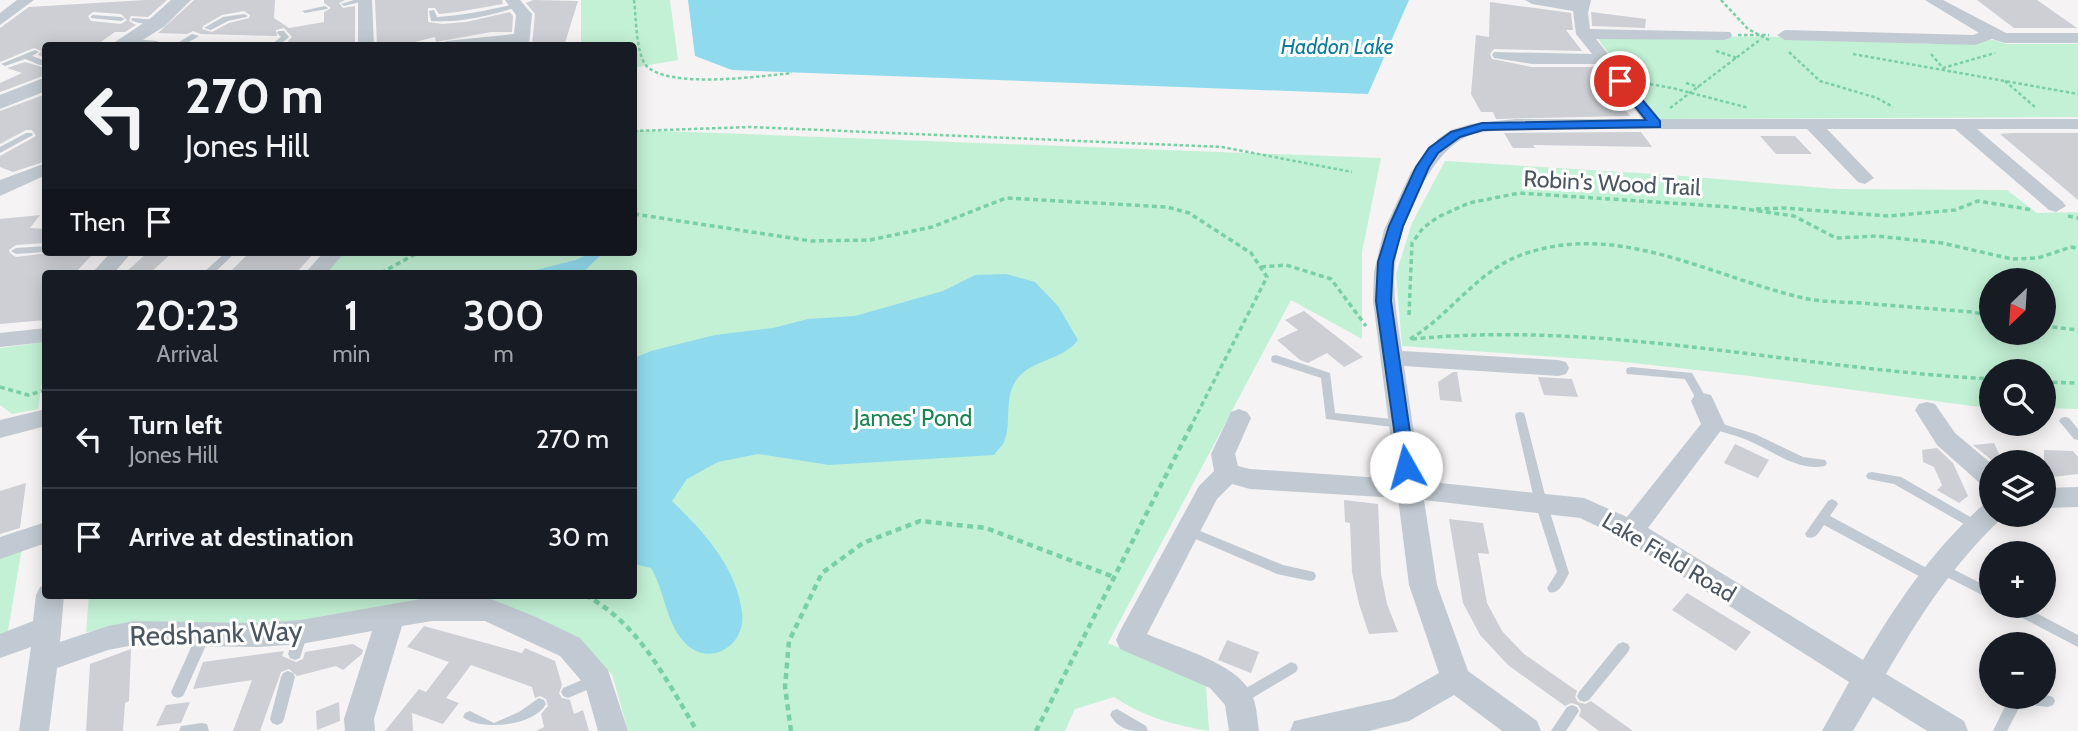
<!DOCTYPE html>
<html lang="en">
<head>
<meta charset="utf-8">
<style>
	:root { --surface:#171b24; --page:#242831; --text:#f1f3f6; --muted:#9ea1a6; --line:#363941 }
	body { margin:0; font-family:Cabin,sans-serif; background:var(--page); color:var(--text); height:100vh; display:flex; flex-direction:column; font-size:26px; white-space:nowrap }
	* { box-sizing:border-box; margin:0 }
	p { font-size:23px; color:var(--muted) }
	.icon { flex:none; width:38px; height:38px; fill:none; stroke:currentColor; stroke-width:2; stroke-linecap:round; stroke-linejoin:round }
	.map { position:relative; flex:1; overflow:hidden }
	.panel { position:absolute; left:42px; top:270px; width:595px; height:329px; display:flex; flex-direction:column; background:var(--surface); border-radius:7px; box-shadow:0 4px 18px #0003 }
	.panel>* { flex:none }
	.top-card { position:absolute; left:42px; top:42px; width:595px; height:214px; border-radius:7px; box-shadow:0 4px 18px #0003; background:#171b24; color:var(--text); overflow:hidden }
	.needle { width:46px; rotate:205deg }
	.fabs { position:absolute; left:1979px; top:268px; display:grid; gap:14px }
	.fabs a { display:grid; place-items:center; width:77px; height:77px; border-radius:50%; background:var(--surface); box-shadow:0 4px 18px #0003; font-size:35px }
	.pin { position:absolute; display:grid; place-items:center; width:60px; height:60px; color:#fff; margin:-30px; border:4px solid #fff; border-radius:50%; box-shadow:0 2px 7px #0007 }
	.me { position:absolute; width:77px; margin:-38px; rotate:353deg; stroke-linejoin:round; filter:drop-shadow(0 0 5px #0008) }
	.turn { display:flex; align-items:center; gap:24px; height:147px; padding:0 28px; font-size:32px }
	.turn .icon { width:91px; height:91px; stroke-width:2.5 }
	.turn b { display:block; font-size:49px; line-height:60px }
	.then { display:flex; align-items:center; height:66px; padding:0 28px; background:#0003; gap:14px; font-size:26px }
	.eta { display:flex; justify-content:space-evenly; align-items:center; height:119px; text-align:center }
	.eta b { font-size:42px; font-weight:600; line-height:49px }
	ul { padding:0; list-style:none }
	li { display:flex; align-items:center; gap:21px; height:98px; padding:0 28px; border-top:2px solid var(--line) }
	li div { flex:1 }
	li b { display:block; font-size:26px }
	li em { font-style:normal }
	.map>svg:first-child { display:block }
	.green { fill:#c3f1d5; fill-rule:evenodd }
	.water { fill:#90daee }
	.building { fill:#cdcfd5; fill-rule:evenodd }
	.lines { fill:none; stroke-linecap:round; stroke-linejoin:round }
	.path-far2 { stroke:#7ad0a6; stroke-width:2.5; stroke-dasharray:3.5 2.5; stroke-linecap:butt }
	.path-far1 { stroke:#7ad0a6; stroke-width:3.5; stroke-dasharray:5 3.5; stroke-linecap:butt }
	.path { stroke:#7ad0a6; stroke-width:4.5; stroke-dasharray:6 4.5; stroke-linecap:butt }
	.service { fill:#c1cad2; fill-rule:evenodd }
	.minor { fill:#c1cad2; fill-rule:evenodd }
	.tertiary { fill:#c1cad2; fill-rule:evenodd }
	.route { fill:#1a73e8; stroke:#114b97; stroke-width:2 }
	.labels { text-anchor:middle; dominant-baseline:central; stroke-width:6; stroke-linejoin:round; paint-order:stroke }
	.far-water-label { font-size:21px; font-style:italic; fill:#0c7c9b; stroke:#fff }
	.street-label { font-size:23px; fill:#4a5661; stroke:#fff }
	.park-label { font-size:23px; fill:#17864f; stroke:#fff }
	.near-street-label { font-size:28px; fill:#4a5661; stroke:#fff }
</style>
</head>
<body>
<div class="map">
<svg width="2078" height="731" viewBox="0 0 2078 731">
	<rect width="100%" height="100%" fill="#f5f3f3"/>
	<path class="green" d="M581 0H670L678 60 637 67 634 82V46L581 45Z
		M1596 36 1868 37 1924 44 1994 40 2007 44H2078V117L1656 119Z
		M634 130 1381 158 1362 252V339L1291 300 1108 643 1206 686 1209 731C1174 725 1144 717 1114 697L1075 709 1065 731H628L612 674 575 643 491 604 265 629 130 624 86 632 89 595H634V273H320L341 252H634Z
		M1445 161 1671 175 1836 189 2007 190 2037 213 2078 212V409L2044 408V371H1992L1991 407 1972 406 1742 375 1614 361 1402 346 1396 274 1412 223ZM1992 280H2044V332H1992Z
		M45 342V361L38 409 12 414 0 405V348Z
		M22 547 7 637 0 639V555Z"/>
	<path class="water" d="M688 0H1409L1368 94 732 70 695 56Z
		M592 252 602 254 582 273H524L576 260Z
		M1006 274 1035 282 1058 306 1078 340C1063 361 1029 359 1015 382 1004 400 1012 423 1004 442 1002 446 997 451 994 455L829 465 758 454 718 462 687 479 672 501C703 531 736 566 742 612 747 648 704 671 680 637 665 616 664 590 651 568L634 564V358L651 351 715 335 773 328 808 319 855 316 943 291 975 275Z"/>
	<path class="building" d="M145 0H167L148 17 131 16 129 21 136 25 125 32H115L95 46H46V58L38 55 41 51 34 48 0 62V28L29 7ZM93 12 121 14 127 20 121 24 91 21 88 16Z
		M194 0H275L274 18 289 28 324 22V12L331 8 324 3V0H345L339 3 343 8 355 6V46H289L288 41 292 37 284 28 276 30 277 36 201 34 193 31 187 34 158 33ZM244 11 250 15 249 18 229 23 212 32 202 29 203 26 222 15Z
		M375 0H502L503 4 457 12 439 14 435 8H428V22L442 24 466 22 510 12 513 16 512 32H491L436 42 435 37 399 46H377Z
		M533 0 578 1 564 46H532L535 14 526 3Z
		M1977 0H2037L2077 28H2014Z
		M1490 2 1571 13 1573 30H1566L1582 51 1494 49 1490 54 1492 59 1532 67H1593L1630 116 1496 119 1493 112H1481L1471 94 1476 35 1489 37Z
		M1591 12 1646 19 1645 28 1592 26Z
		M25 62 46 68V75L0 92V83L22 73 7 68Z
		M46 94V161L13 172 0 167V156L36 136 32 130H26L0 144V111Z
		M1641 132 1652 147 1533 145 1535 148H1513L1504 133Z
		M2012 133H2078V200L2000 134Z
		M1760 136H1795L1812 154H1776Z
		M40 215 30 228 46 229V243L16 245 9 250 10 253 16 257 48 253 95 252 75 273H46V320L0 324V219Z
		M148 252H173L150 273H125Z
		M250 252H315L296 273H229Z
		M1304 311 1363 357 1344 367 1327 353 1308 363 1300 360 1277 340 1298 330 1285 320Z
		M1453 372H1457L1462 402 1440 400 1438 382Z
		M1538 377 1572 379 1578 397 1544 395Z
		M1994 443 2003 462H1994L1973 445Z
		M1735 444 1769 460 1758 478 1724 463Z
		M1937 448 1953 463 1968 496 1959 503 1937 490 1942 485 1934 467 1923 462 1922 450Z
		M2044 450 2073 451 2078 457V474L2044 478Z
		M26 483 20 528 0 534V491Z
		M1344 500 1378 504 1381 574 1387 604 1398 632 1369 634 1359 604 1352 572 1350 523 1345 522Z
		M1449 519 1483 523 1489 554 1478 553 1487 603 1502 631 1524 654 1577 691 1575 697 1578 702 1585 704 1591 701 1633 731H1599L1579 716 1581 710 1578 705 1571 703 1565 706 1508 665 1480 635 1463 603Z
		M1687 593 1751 632 1736 651 1672 610Z
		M424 626 522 653 525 648 555 661 562 685 559 693 562 698 570 700 574 714 583 710 589 731H536L544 727 541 714 548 706 546 699 540 696 535 698 532 687 471 665 446 698 459 703 443 724 412 713 413 731H385L419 689 426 692 449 662 407 647Z
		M1227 640 1259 652 1251 673 1218 660Z
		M353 644 363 650 362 654 343 670 336 666 297 676 289 669 281 672 260 731H233L252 680 193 689 203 662 284 651 282 656 296 662 303 659 305 652Z
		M131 649 129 701 125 703 123 731H86L90 664Z
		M190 702 181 723 156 726 166 705Z
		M339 702 340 721 317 730 316 711Z"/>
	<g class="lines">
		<path class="path-far2" d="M634 0C636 16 636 51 645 64 664 90 762 76 792 73
			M1721 0 1748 29 1769 40
			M1738 35H1769
			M1716 51 1737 58
			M1789 52 1820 81 1877 98 1893 107
			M1853 54 2078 94
			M1931 54 1943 68 1995 53
			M2005 81 2035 107
			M1644 83 1672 88 1749 108
			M1686 83 1699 87
			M1670 108 1761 39
			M634 131 750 127 1222 147 1352 172"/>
		<path class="path-far1" d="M1756 209 1784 208 1888 216 1955 210 1978 201 2033 210
			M634 214 811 241 870 240 932 227 1006 198 1167 207 1189 213 1251 253 1267 277 1190 428
			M2068 216 2078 218
			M1261 267 1286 265 1331 279 1366 326
			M381 273 419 252
			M1409 315 1412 243 1423 228 1438 217 1469 203 1519 193 1731 207 1794 216 1836 238 1877 236 1942 243 2012 259 2038 258 2071 247 2078 248
			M2044 326 2078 330
			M1410 339C1452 314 1477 270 1524 254 1621 220 1715 279 1808 299 1825 302 1843 302 1861 303 1898 306 1935 309 1972 312L1992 316
			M1412 339C1606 320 1798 369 1992 379
			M2044 382 2078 383
			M0 387 28 395 46 390"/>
		<path class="path" d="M585 595C640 624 666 680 697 731
			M791 731 785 687 789 641 822 573 863 543 920 521 986 528 1114 577
			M1036 731 1191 426"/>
		<path class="service" d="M354 0H368L344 6 341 4Z
			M518 3 520 4V6C493 15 461 23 431 21L429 11 434 10 437 17C465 15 491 10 518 3Z
			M325 6 328 8 327 9 305 13 302 11Z
			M244 14 248 16 246 17 228 21 211 30 204 28 223 17Z
			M93 15 121 17 125 19 121 21 91 18V16Z
			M132 18 158 20 162 22C155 26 138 24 131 20Z
			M278 31H284L289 37 278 46H269L281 37 277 33Z
			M192 34 199 36 182 46H173Z
			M35 50 39 52 32 56 46 61V65H40L25 59 5 66 1 64Z
			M26 133H32L33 135 0 153V147Z
			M46 246V252L16 254 11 251 16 248Z
			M226 252H232L234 254 214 273H203Z
			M1276 355 1330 373 1335 413 1401 420 1405 421 1407 424 1405 427 1401 428 1326 419 1321 378 1272 362 1271 359 1272 356Z
			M1631 367 1692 373 1708 401 1703 405 1699 404 1685 379 1627 374 1626 371 1627 368Z
			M1520 412 1524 413 1525 416 1547 503 1569 573C1565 581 1559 595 1549 592L1547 588 1557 572 1535 503 1515 416 1516 413Z
			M2065 417 2069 418 2078 429V440L2074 439 2059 421 2061 418Z
			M1713 421 1755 434 1803 457 1825 460 1827 463 1825 466C1797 472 1772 450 1747 440 1735 435 1722 432 1709 428L1707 425 1709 422Z
			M1872 472 1901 477 1979 522 1981 525 1979 528 1975 530 1971 528 1894 484 1868 479 1866 476 1868 473Z
			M1832 499 1836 501 1838 504 1830 516 1936 573 1938 577 1936 581 1932 582 1928 581 1824 525C1819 532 1816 540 1807 537L1805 534 1807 531 1828 501Z
			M1188 526 1283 565 1314 572 1316 576 1314 580 1310 581 1277 574 1184 534 1182 531 1184 528Z
			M1941 563 1992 589V600L1937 572 1935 568 1937 564Z
			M2006 606H2023L2078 635V647L2007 610Z
			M301 626 306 628 308 632 300 658 295 660 290 658 288 654 296 628Z
			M204 628 209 630 211 634 185 692 183 696 178 698 173 696 171 692 197 634 199 630Z
			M1623 642 1628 644 1630 648 1628 652 1589 700 1584 702 1579 700 1577 696 1579 692 1618 644Z
			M1291 662 1296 664 1298 668 1296 672 1244 703 1239 705 1234 703 1232 699 1234 695Z
			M288 671 293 673 295 677 284 719 282 723 277 725 272 723 270 719 281 677 283 673Z
			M596 674 601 676 603 680 601 684 568 698 563 696 561 692 563 688Z
			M2044 694 2053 697 2055 701 2053 705 2048 707 2021 704 2007 731H1993L2010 696H2044Z
			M539 698 544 700 546 704C533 727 479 731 463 717L465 713 470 711 494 723 519 712Z
			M1572 705 1577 707 1579 711 1566 731H1551L1567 707Z
			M1117 709 1146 726 1148 731C1131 731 1120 731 1110 715L1112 711Z
			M202 723 207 724 209 731H179L181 726Z"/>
		<path class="minor" d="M17 0H34L0 25V13Z
			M358 0H372L374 46H358Z
			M505 0H520L532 14 529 46H438L446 41 514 34 516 15Z
			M1525 0H1591L1588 13 1590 29 1730 32 1732 35 1730 38 1724 40 1596 39 1660 119H2078V129H1977L2063 202 2066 206 2056 212 2049 210 1955 129H1827L1874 178 1865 184 1858 182 1807 129H1515C1498 131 1477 130 1462 139 1427 159 1399 226 1395 265 1392 294 1398 322 1402 351L1558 360 1566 362 1569 368 1566 374 1558 376 1404 366 1421 481 1584 498 1627 517 1701 424 1691 401 1695 395 1703 393 1711 395 1725 425 1648 528 1863 660C1897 603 1933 549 1983 505L1992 502V514H2004L2001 519C1953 564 1919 617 1886 674L1964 721 1968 731H1927L1873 697 1853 731H1822L1849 682 1622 538 1580 518 1424 500 1437 585 1468 671 1537 721 1541 731H1502L1454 695 1409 721 1369 731H1290L1294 721 1393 699 1439 673 1409 585 1398 498 1250 489 1232 484 1217 499 1147 634C1178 648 1236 663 1251 693 1257 704 1257 719 1259 731H1229L1225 705 1210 688 1120 649 1116 640 1120 631 1199 486 1214 471 1211 454 1231 412 1239 409 1247 412 1251 418 1235 454 1238 466 1250 469 1396 479 1373 301 1374 272 1384 230 1411 172 1438 139 1451 130 1471 124 1515 119H1642L1599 64H1532L1494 58 1492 55 1494 52 1592 54 1576 34 1573 11 1532 4Z
			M1925 0H1943L2006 33H2078V43H2005L1992 39 1975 45 1785 40 1777 35 1785 30 1973 35 1979 33Z
			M124 38 157 41 165 46H118V40Z
			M46 163V175L0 196V180Z
			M111 252H132L114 273H92Z
			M324 252H345L327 273H305Z
			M46 328V342L0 347V333Z
			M1927 402 1935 404 1955 433 1992 464V488L1983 486 1937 445 1915 410 1919 404Z
			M46 409V426L0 438V420Z
			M2078 487V507L2044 508V488Z
			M46 522V543L0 559V537Z
			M46 585V595H64L60 642 108 626 134 621 258 623 301 620 432 597H486L536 617 580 638 608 670 628 731H598L585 685 560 656 485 621H432L402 626 374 719 375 731H345L344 719 372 631 301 644 258 647 134 645 108 650 57 668 49 731H19L31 647 0 658V634L33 621 36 595 40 587Z"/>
		<path class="tertiary" d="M171 0H191L165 26 133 46H109L151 18Z
			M46 77V91L0 109V95Z"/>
	</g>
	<path class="route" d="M1616 78H1624L1660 121V127L1483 130 1460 137 1438 153 1429 167 1403 226 1393 262 1391 301 1415 467 1412 472H1400L1376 301 1378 262 1389 226 1416 167 1429 148 1451 132 1482 123 1646 120 1616 83Z"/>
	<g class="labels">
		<g class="far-water-label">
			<text x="1337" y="46">Haddon Lake</text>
		</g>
		<g class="street-label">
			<text transform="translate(1612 183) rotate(3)">Robin's Wood Trail</text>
			<text transform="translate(1669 557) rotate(31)">Lake Field Road</text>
		</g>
		<g class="park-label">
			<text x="913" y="418">James' Pond</text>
		</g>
		<g class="near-street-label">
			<text transform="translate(216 633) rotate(-2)">Redshank Way</text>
		</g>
	</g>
</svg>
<div class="fabs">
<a><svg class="needle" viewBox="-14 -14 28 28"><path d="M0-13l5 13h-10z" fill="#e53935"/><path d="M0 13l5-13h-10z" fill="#9ea1a6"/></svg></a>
<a><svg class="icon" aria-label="search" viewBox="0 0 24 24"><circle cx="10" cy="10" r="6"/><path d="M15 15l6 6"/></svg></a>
<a><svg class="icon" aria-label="layers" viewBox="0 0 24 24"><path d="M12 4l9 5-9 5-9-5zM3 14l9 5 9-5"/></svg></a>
<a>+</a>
<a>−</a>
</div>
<div class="pin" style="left:1620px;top:81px;background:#d93025"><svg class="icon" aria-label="arrive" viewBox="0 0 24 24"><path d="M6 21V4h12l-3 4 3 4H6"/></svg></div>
<svg class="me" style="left:1406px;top:467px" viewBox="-20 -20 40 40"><circle r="19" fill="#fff"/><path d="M0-13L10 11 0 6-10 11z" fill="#1a73e8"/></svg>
<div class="top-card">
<div class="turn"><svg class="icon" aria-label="left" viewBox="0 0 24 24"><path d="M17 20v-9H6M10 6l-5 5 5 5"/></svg><div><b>270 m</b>Jones Hill</div></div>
<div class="then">Then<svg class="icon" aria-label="arrive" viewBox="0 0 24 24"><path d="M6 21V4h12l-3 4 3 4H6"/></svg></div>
</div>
<section class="panel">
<div class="eta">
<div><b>20:23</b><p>Arrival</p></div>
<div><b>1</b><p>min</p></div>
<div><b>300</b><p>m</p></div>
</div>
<ul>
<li><svg class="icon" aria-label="left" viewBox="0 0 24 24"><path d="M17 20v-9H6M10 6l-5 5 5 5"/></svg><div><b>Turn left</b><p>Jones Hill</p></div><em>270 m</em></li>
<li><svg class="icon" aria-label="arrive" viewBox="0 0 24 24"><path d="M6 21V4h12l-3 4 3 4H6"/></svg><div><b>Arrive at destination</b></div><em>30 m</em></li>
</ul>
</section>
</div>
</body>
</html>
